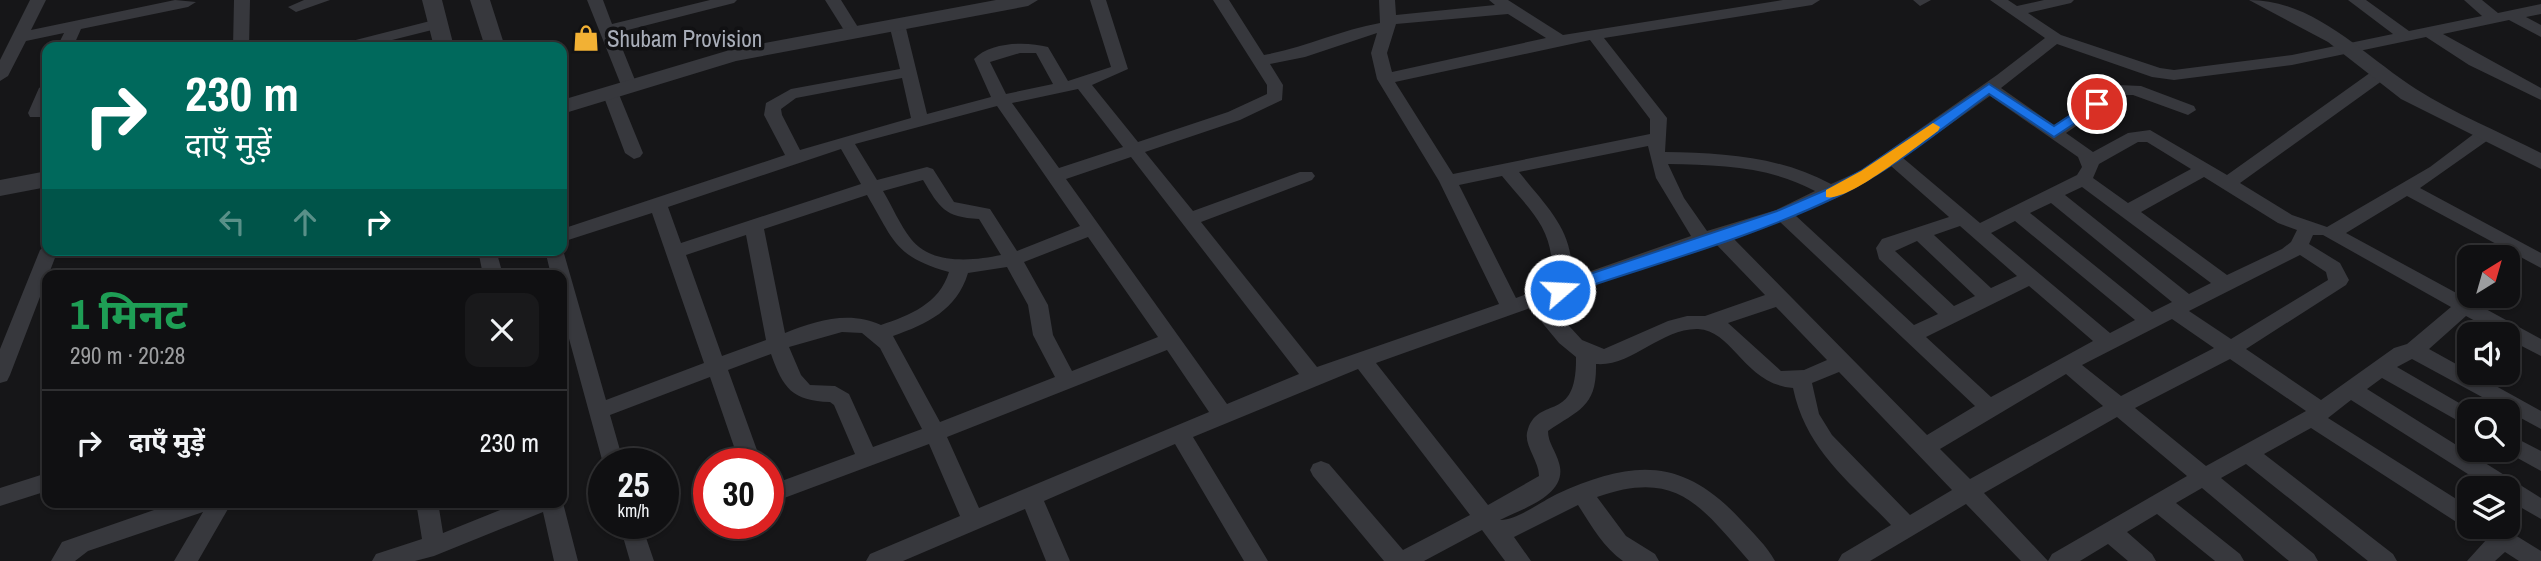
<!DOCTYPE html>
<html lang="hi">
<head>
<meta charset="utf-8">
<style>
	:root { --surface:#101012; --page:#19191b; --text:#f1f3f6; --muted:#9c9d9f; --line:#303032 }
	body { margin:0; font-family:"Archivo Narrow","Noto Sans Devanagari",sans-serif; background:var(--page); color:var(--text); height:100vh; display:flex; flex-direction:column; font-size:26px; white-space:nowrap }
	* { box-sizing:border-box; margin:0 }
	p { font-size:23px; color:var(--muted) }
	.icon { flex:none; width:38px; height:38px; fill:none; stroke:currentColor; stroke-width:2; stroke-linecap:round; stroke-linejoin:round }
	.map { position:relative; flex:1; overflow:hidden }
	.side { position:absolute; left:42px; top:270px; width:525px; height:238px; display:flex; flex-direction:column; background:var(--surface); border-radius:14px; box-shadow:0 2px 5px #0004,0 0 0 2px var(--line) }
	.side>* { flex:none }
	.banner { position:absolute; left:42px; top:42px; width:525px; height:214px; border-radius:14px; box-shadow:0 2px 5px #0004,0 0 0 2px var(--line); background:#00695c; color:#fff; overflow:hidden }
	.needle { width:46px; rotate:37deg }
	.tools { position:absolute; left:2457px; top:245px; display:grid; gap:14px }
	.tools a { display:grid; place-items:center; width:63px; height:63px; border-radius:14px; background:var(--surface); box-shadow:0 2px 5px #0004,0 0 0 2px var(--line); font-size:35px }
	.speed { position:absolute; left:588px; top:448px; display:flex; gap:14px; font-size:35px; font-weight:700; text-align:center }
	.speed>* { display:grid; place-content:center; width:91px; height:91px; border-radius:50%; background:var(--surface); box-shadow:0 2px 5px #0004,0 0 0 2px var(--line); line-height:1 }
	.speed small { font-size:18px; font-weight:400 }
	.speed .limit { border:10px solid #d22; background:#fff; color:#111 }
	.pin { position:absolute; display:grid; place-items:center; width:60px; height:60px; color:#fff; margin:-30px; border:4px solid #fff; border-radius:50%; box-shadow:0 2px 7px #0007 }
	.me { position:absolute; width:77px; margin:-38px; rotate:71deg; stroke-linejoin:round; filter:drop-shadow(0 0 5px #0008) }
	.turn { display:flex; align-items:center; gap:24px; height:147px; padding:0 28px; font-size:32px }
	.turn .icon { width:91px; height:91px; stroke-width:2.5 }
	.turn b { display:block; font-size:49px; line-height:60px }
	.lanes { display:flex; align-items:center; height:66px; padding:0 28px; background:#0003; justify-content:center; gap:35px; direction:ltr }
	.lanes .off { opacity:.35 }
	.round { display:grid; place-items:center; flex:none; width:74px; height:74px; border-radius:14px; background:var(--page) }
	.summary { display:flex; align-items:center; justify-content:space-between; height:119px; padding:0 28px }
	h1 { font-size:42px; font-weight:700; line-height:52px; color:#1e9e55 }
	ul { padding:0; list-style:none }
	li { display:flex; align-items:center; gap:21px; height:105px; padding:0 28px; border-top:2px solid var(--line) }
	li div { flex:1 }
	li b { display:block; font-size:26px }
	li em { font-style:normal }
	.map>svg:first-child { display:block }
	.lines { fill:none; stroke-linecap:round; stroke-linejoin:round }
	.minor { fill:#37383d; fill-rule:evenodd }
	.tertiary { fill:#37383d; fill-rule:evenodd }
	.route { fill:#1a73e8; stroke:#114b97; stroke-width:2 }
	.slow { fill:#f59e0b }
	.labels { text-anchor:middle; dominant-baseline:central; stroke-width:7; stroke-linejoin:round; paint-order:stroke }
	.poi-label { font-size:23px; fill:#a8adb8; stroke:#111113; text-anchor:start }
</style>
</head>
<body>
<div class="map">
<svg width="2541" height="561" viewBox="0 0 2541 561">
	<rect width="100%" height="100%" fill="#161618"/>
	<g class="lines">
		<path class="minor" d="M30 0H46L31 30 175 0 196 2 188 7 81 29 73 47H57L64 33 26 41 8 76 0 81V60Z
			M234 0H250L249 47H233Z
			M304 0H330L296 12 288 7Z
			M587 0H603L612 24 710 0H737L734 3 616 33 637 85 629 90 621 85Z
			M825 0H841L861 32 859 35H847Z
			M1090 0H1106L1128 69 1092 85 1138 142 1228 112 1267 94V85L1213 0H1229L1264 55C1304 48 1340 30 1380 23L1379 0H1395L1396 15 1495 5 1489 0H1508L1563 35 1783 0H1820L1812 5 1604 38 1667 118 1665 152C1724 153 1778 156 1831 184L1860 171 1997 75 2045 38 1990 0H2008L2017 6 2044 0H2074L2071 3 2028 13 2061 35 2160 68 2174 70 2292 55 2393 34 2348 0H2366L2409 31 2482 16 2464 0H2482L2498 13 2541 4V14L2526 17 2541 25V37L2509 20 2443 34 2541 88V100L2469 65 2426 37 2292 65 2174 80 2152 77 2057 44 2001 88 2054 125 2118 85 2141 86 2194 106 2196 110 2188 115 2133 95H2122L2066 133 2093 152 2128 133 2150 130 2227 175 2374 70H2386L2388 74 2386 78 2240 183 2292 215 2327 227 2430 167 2479 130H2491L2494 134 2491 138 2420 188 2541 253V268L2407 196 2346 233 2541 339V356L2508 339V334H2499L2466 316 2429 349 2541 411V429L2412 359 2397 367 2473 411H2469V427L2382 378 2367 389 2541 498V519L2508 500V488H2490L2351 400 2328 418 2469 507 2471 527 2461 525 2311 428 2264 454 2393 554 2397 561H2368L2246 464 2221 478 2314 554 2318 561H2289L2202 488 2176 503 2240 554 2244 561H2215L2157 514 2127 532 2152 554 2156 561H2128L2108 544 2080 561H2048L2052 554 2187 476 2117 417 1984 493 2048 561H2021L1966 504 1870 561H1838L1842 554 1891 525C1849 481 1806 450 1793 388 1744 384 1734 331 1698 329 1661 328 1632 367 1596 364 1597 407 1579 410 1548 431 1548 443 1556 451 1559 463 1569 495 1522 509 1500 520 1516 521 1542 501 1557 494 1632 460 1682 456 1741 520 1752 532 1767 546 1775 561H1749C1700 505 1677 469 1597 497L1626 536 1655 554 1659 561H1623C1603 547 1591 525 1578 505L1514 537 1531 561H1505L1482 530 1424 561H1384L1313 476 1310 470 1313 464 1321 461 1329 464 1403 550 1470 515 1358 369 1193 437 1268 561H1244L1175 444 1044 501 1070 561H1046L1025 509 903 561H866L870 554 960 516 929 444 768 504V486L855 454 834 405 830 402C792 401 783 388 771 354L728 370 762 464H740L710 377 610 415 624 464H604V467L562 313V275H551L545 250H562V247L563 250 606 400 704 363 652 213 562 242V229L785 155 764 115 766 103 791 89 900 69 889 24 891 21H903L905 24 927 114 991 97 974 59C990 42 1026 41 1048 47L1068 81 1111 67ZM1508 14 1546 38 1392 72 1387 53 1396 24ZM1377 33 1371 53 1377 79 1439 181 1499 304 1317 367 1201 222 1312 180 1315 176 1312 172H1300L1193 211 1145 152 1240 120 1282 100 1283 85 1270 64 1305 57ZM1590 40 1650 119V134L1453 174 1395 82ZM1020 53H1036L1053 84 1006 94 990 62ZM902 78 911 118 800 150 782 115 781 109 796 98ZM1078 89 1123 147 1059 168 1012 103ZM1990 96 2078 157 2082 167 2077 175 1980 223 1903 158ZM997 106 1080 226 1017 251 990 209 954 202 933 169 927 167 877 180 855 144ZM2138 142H2147L2191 169 2128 203 2093 178 2099 164ZM1648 146 1656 178 1691 236 1571 278C1576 232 1546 206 1519 172ZM841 149 861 184 681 243 668 207ZM1131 157 1299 374 1227 404 1066 179ZM1668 164C1721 165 1768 166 1815 191L1776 210 1707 231 1684 198ZM1891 166 1949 217 1882 239 1876 248 1879 259 1938 314 1914 325 1795 215 1839 197ZM1502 176C1534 215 1557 231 1551 285L1516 298 1459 185ZM2204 177 2278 223 2297 230 2291 242 2282 249 2227 275 2141 212ZM923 180C940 208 944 217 979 219L1001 255C973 261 931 265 911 239 900 225 892 206 883 191ZM2082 187 2211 283 2189 294 2065 195ZM867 195C894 241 895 257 949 272 939 304 910 315 881 325 849 310 815 321 785 333L764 229ZM2051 203 2172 302 2152 312 2030 213ZM1779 221 1975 406 1927 435 1731 236ZM2015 221 2135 320 2110 333 1991 233ZM1960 226 2017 276 1991 288 1934 235ZM746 235 766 340 722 356 686 255ZM2313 235H2323L2451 307 2407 344 2394 348 2321 400 2246 349 2346 285 2349 280 2340 263 2309 244ZM1088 237 1158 337 1072 371 1053 335 1048 305 1024 262ZM1917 241 1975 296 1954 306 1895 251ZM1714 242 1765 295 1705 316H1687L1668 321 1604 349 1582 340 1547 302ZM2300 255 2326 272 2328 280 2231 339 2189 311ZM1007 267 1028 305 1033 335 1055 377 940 422 893 336C927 324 957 310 968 273ZM2029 286 2093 341 1991 397 1926 337ZM1776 307 1827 360 1804 370 1781 371 1728 323ZM1530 308 1559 343 1576 357C1577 424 1540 395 1528 429 1522 444 1539 460 1539 476L1488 505 1376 363ZM2172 319 2214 348 2121 396 2082 365ZM842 332 862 333 880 348 922 429 873 447 849 394 835 386 810 385 801 375 789 347ZM1167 350 1209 412 979 508 947 437ZM2230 359 2306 411 2206 466 2135 408ZM1839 372 1952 490 1910 515 1832 435 1819 414 1812 383ZM2066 374 2103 406 1970 479 1940 449Z
			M1913 0H1931L1920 6Z
			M438 19 446 24 444 27 364 47H338L340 44Z
			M47 83 44 113 42 117H30L28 113 39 88Z
			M610 87 618 92 643 153 640 157 634 159 625 153 602 92Z
			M47 244V250H58L10 375 7 381 0 383V349L40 250Z
			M478 250H496L503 275H483Z
			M2508 434 2541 451V471L2503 450H2508Z
			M47 473V491L0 506V488Z
			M562 499 578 561H554L543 512 434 556 415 561H372L376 554 422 539 416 502H438L443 533 520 502H562Z
			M177 502H232L198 561H174L203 512 88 551 75 561H51L62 542Z
			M619 523H641L654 561H630Z
			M2473 527H2502L2541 551V561H2519L2505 552 2495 561H2467L2486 540 2476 534Z"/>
		<path class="tertiary" d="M422 0H442L454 47H434Z
			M470 0H490L505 47H485Z
			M996 0H1038L1028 6 736 61 562 114V100L733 49Z
			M2249 0C2315 0 2364 56 2416 89 2455 114 2500 132 2541 153V169L2401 99 2328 42Z
			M47 171V187L0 196V180Z"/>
	</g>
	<path class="route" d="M1989 84 2054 126 2092 101 2097 100 2104 104 2054 137 1989 94C1941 129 1892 170 1838 196 1752 238 1656 263 1566 294L1560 296 1552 290 1554 286 1777 211 1828 189 1861 171Z"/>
	<path class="slow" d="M1933 123 1940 127 1938 131C1918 145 1847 203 1826 197V190L1861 171Z"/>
	<defs>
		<symbol id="shop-bare" viewBox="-9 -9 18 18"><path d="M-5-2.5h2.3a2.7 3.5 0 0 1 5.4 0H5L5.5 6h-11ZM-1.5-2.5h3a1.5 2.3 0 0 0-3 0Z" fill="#f2b134" stroke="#111113" stroke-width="2.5" paint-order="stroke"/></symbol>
	</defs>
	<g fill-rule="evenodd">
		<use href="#shop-bare" x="567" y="19" width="38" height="38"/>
	</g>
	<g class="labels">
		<g class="poi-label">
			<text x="607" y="38">Shubam Provision</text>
		</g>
	</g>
</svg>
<div class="tools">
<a><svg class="needle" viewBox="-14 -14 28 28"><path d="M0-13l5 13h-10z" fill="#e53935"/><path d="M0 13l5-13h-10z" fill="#9c9d9f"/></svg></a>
<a><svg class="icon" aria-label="sound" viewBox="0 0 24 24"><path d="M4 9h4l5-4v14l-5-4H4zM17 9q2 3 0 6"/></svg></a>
<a><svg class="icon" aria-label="search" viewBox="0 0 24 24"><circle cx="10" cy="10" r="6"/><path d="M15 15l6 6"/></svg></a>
<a><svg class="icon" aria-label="layers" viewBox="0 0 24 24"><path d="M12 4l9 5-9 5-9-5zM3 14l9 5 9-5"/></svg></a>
</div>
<div class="speed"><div>25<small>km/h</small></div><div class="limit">30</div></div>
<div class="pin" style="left:2097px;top:104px;background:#d93025"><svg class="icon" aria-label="arrive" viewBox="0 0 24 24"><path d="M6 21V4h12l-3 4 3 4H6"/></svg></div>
<svg class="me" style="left:1560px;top:290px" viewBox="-20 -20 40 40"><circle r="17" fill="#1a73e8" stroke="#fff" stroke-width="3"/><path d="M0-11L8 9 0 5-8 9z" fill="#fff"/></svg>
<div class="banner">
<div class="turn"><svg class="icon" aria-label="right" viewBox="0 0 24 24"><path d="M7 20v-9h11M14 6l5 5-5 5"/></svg><div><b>230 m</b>दाएँ मुड़ें</div></div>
<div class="lanes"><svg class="icon off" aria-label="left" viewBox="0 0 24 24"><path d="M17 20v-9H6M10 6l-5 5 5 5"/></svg><svg class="icon off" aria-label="ahead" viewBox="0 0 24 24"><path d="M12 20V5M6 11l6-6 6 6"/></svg><svg class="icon" aria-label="right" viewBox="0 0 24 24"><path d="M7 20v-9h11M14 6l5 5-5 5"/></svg></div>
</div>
<section class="side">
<div class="summary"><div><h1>1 मिनट</h1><p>290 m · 20:28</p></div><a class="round"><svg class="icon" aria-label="close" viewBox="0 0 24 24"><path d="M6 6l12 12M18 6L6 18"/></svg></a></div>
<ul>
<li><svg class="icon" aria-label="right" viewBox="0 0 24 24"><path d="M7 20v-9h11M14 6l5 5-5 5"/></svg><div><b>दाएँ मुड़ें</b></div><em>230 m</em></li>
</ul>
</section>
</div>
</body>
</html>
